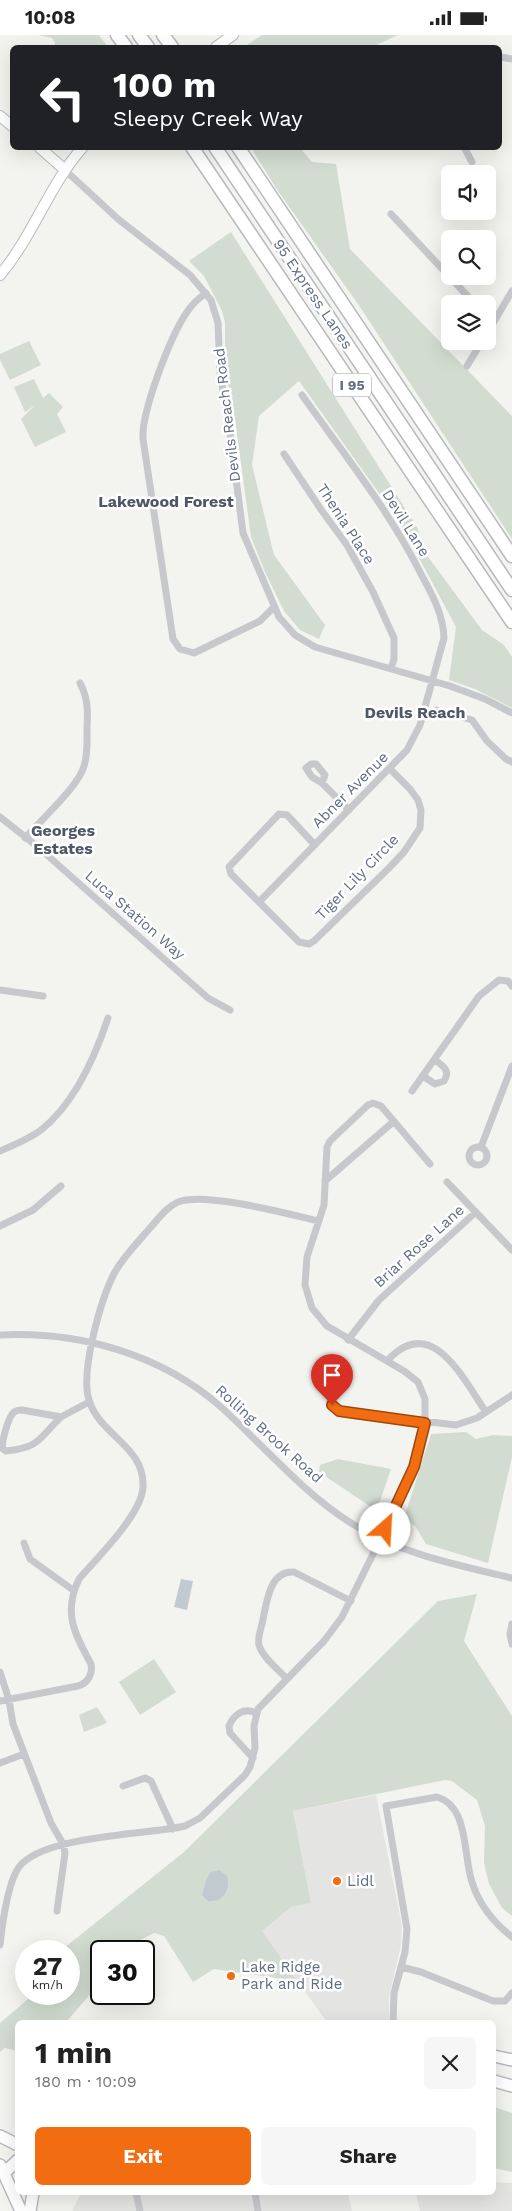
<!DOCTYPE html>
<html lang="en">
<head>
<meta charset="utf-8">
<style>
	:root { --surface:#fff; --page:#f6f6f6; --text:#222; --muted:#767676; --accent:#f26d11 }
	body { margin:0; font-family:"Work Sans",sans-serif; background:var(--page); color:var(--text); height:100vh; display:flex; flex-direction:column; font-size:19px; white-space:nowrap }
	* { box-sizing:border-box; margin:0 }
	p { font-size:16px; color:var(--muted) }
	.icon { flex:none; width:28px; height:28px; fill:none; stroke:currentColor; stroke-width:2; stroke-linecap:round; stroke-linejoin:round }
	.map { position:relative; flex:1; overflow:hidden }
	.sheet { position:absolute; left:15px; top:1985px; width:481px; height:175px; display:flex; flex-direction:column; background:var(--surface); border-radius:8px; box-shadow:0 5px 20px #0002 }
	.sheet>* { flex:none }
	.top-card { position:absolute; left:10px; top:10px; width:492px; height:105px; border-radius:8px; box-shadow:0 5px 20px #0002; background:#202124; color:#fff; overflow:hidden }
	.controls { position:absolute; left:441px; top:130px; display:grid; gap:10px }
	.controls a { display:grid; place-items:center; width:55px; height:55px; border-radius:8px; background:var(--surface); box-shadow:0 5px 20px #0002; font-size:25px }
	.speed { position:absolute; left:15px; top:1905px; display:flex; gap:10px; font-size:25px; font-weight:700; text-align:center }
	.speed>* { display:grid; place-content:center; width:65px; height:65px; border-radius:50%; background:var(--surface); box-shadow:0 5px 20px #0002; line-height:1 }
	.speed small { font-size:12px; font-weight:400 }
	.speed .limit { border:2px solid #111; border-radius:8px; background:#fff; color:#111 }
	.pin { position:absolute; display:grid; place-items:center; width:42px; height:42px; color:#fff; margin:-51px -21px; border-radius:50% 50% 50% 0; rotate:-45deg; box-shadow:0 0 5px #0007 }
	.pin .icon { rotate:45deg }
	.me { position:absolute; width:55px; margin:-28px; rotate:26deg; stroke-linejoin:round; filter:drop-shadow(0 0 4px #0008) }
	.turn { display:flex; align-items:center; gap:18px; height:105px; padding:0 20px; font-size:22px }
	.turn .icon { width:65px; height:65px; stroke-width:2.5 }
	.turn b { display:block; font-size:35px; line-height:42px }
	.round { display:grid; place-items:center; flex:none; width:52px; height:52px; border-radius:8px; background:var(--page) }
	.headline { display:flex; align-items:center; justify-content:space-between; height:85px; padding:0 20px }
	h1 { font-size:30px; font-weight:700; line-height:38px }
	.action { display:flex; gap:10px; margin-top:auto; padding:10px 20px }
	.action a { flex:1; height:58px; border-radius:8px; background:var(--accent); color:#fff; font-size:20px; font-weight:700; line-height:58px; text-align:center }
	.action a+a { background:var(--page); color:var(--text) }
	.status { display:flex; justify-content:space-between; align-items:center; height:35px; padding:0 25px; background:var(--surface); direction:ltr }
	.status svg { height:14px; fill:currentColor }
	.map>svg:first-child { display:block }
	.built { fill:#e4e4e3 }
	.green { fill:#d2dcd0 }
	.water { fill:#c2cad1 }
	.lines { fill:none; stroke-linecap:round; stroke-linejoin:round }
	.secondary-casing { stroke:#b7bbc0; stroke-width:12 }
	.primary-casing { stroke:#b8bbbf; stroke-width:14 }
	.highway-casing { stroke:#b7b9bd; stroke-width:15 }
	.street { stroke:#c6c8cc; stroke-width:7 }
	.secondary { stroke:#fff; stroke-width:10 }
	.primary { stroke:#fff; stroke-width:11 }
	.highway { stroke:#fff; stroke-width:12 }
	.route-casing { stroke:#9d470b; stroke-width:12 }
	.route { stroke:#f26d11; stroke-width:9 }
	.poi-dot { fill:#f26d11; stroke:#fff; stroke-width:2 }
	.labels { text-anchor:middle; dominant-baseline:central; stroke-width:5; stroke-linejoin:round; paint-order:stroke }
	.shield { fill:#fff; stroke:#9099a8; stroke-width:1 }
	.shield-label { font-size:14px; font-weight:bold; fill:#606d83 }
	.street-label { font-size:15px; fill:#606d83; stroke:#fff }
	.poi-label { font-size:15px; fill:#606d83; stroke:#fff; text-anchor:start }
	.neighbourhood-label { font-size:16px; font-weight:bold; fill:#4f5867; stroke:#fff }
</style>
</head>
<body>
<div class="status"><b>10:08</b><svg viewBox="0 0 49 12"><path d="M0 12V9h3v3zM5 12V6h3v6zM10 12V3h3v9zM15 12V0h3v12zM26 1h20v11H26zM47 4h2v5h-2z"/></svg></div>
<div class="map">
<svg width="512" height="2176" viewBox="0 0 512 2176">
	<rect width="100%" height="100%" fill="#f3f4ef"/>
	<path class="built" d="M376 1760 402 1891 401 1910 389 1962V1987H327L261 1896 291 1872 311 1868 293 1776Z
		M494 2147 512 2148V2176H420L416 2158H494Z
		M81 2158H348L352 2176H72Z"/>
	<path class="green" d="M38 0H99L108 12H54L55 8 52 3Z
		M262 0H398L372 12H244Z
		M251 113H300L312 127 336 129 350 214 512 381V504L360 272 278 156Z
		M231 197 418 494 423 515 482 595 504 610 512 622V673L475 654 449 645 456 592 401 489 299 346 259 381 252 430 274 520 325 590 319 604 300 595 284 576 265 537 251 502 235 384 225 336V287L222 276 204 241 189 226Z
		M29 306 41 330 10 345 0 325V319Z
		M34 344 43 363 49 358 63 372 57 379 66 397 35 412 21 384 35 370 25 377 14 352Z
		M466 1397 476 1404 493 1400 512 1401V1422L488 1528 426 1509 415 1491 404 1483 431 1399Z
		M338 1424 391 1434 380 1466 371 1472 319 1437 320 1430Z
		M477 1559 464 1606 512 1681V1881L502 1873 489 1849 484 1828 485 1791 477 1765 452 1746 445 1745 293 1776 311 1868 291 1872 262 1896 297 1946 214 1934 193 1947 164 1901 154 1898 135 1908 128 1916H101V1947L67 1986 65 1988H18L17 2016 5 2013 0 2017V1988L34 1959H69V1916H62L64 1913 184 1817 438 1566Z
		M154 1624 176 1657 140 1680 119 1647Z
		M97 1672 107 1688 84 1697 79 1680Z
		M494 2072 512 2078V2137L494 2133Z"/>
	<path class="water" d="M181 1544 193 1546 187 1575 174 1572Z
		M219 1835 227 1841C231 1854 223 1868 208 1866L202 1860 207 1843 211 1837Z"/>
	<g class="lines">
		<defs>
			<path id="secondary" d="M216 12 233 0
				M0 81 12 91
				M39 112 65 135
				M0 240C33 201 49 150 83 112"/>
			<path id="primary" d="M494 2021 512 2025
				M494 2046 512 2051
				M0 2101 18 2110
				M0 2130 21 2176
				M4 2138 18 2125
				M30 2176 33 2158"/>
			<path id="highway" d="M117 0 126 12
				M139 0 148 12
				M163 0 172 12
				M192 112 512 587
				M215 112 512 555
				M238 112 512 521"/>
		</defs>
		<use href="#secondary" class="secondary-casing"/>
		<use href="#primary" class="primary-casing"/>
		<use href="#highway" class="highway-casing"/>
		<path class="street" d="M500 22 512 24
			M464 112 472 127
			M65 135 118 184 190 240 211 265 218 288 220 338 231 405 243 498 279 582 295 600 315 612 450 651 485 664 512 678
			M391 179 475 269
			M206 258C199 263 192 269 187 277 171 300 141 377 143 404L173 604 180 614 194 618 260 586 274 572
			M488 297 512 256
			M467 331 482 306
			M284 419 322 476 347 510 373 557 394 603V624L391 634
			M436 675 472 685 487 706 506 724 512 727
			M311 729H316L325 740 322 748 312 742 306 733Z
			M322 748 349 775
			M0 782 38 812 208 963 230 975
			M25 803C40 786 79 751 84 731 88 719 87 705 87 693 88 676 88 663 80 648
			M315 810 287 780 279 779 229 832 231 839 299 907 309 909 314 906 389 833 404 817 420 793 421 775 418 765 410 754 390 734
			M259 867 407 715 420 690 444 603C443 578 432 560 421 539 389 475 343 418 302 360
			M0 955 43 961
			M423 1041 435 1049 444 1046C451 1036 443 1031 435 1025
			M412 1056 479 961 499 945 508 946 512 951
			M469 1121a9 9 0 1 1 18 0a9 9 0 1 1-18 0Z
			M481 1112 512 1031
			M0 1116C14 1110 29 1104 41 1095 74 1069 95 1022 108 983
			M325 1146 393 1087
			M447 1147 512 1215
			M0 1191 33 1175 61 1151
			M0 1300C79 1296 161 1319 221 1372 264 1411 302 1457 351 1488 400 1519 457 1530 512 1543
			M348 1305 379 1265 476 1177
			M334 1325 330 1365 331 1370 339 1376 456 1390 477 1383 512 1360
			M387 1326C432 1277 463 1344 486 1377
			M22 1375 61 1382C38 1404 41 1412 6 1416L3 1414C1 1408 8 1382 14 1377 17 1375 18 1375 22 1375Z
			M61 1382 89 1367
			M24 1508 30 1524 73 1555
			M512 1589 510 1599 512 1609
			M0 1637 9 1665 13 1689 51 1788 63 1809 65 1818 57 1876
			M286 1643C278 1634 262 1622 259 1610 257 1602 262 1592 263 1584 267 1566 270 1535 294 1537L351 1566
			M0 1666 78 1651C88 1648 93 1639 91 1629 74 1598 63 1577 79 1544 97 1523 142 1479 143 1452 145 1411 99 1400 89 1365 80 1337 101 1263 115 1237 124 1221 138 1207 150 1193 159 1183 168 1170 181 1166 209 1158 289 1179 319 1186
			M253 1723 230 1698 229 1691C234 1679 244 1672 256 1678
			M0 1728 24 1719
			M123 1751 145 1743 151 1746 173 1794
			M0 1910C2 1890 8 1847 19 1832 43 1800 147 1800 185 1791L200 1783 245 1740 250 1732 255 1713 254 1691 258 1674 324 1606 342 1582 405 1454 414 1432 425 1388V1364L418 1347 404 1336 327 1291 312 1273 305 1250 307 1222 324 1170 327 1112 330 1106 368 1070 373 1068 381 1071 430 1129
			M401 1932 421 1937 493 1966H505L512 1958
			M393 1988 394 1958 405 1917 407 1894 386 1771 437 1762C469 1771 463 1820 472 1847 479 1870 493 1887 512 1902
			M136 2158 140 2176
			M255 2158 258 2176"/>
		<use href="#secondary" class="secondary"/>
		<use href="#primary" class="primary"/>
		<use href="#highway" class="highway"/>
	</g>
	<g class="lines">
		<defs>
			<path id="route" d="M332 1370 339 1376 425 1388 414 1432 385 1494"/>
		</defs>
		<use href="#route" class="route-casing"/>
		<use href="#route" class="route"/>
	</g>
	<g class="poi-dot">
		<circle cx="337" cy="1846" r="5"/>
		<circle cx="231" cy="1941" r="5"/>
	</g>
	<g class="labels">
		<rect class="shield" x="333" y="338.5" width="38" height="23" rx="4"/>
		<g class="shield-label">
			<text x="352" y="350">I 95</text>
		</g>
		<g class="street-label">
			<text transform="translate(313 259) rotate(56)">95 Express Lanes</text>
			<text transform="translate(227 380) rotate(-97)">Devils Reach Road</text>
			<text transform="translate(406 488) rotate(58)">Devil Lane</text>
			<text transform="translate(346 489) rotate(57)">Thenia Place</text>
			<text transform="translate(350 755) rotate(-45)">Abner Avenue</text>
			<text transform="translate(357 842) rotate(-46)">Tiger Lily Circle</text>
			<text transform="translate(135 880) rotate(41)">Luca Station Way</text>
			<text transform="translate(419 1211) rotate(-42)">Briar Rose Lane</text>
			<text transform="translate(269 1399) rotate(42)">Rolling Brook Road</text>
		</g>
		<g class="poi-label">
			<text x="347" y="1846">Lidl</text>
			<text x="241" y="1932">Lake Ridge<tspan x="241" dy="17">Park and Ride</tspan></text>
		</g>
		<g class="neighbourhood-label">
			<text x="166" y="466">Lakewood Forest</text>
			<text x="415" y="677">Devils Reach</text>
			<text x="63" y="795">Georges<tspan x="63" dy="18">Estates</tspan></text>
		</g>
	</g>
</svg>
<div class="controls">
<a><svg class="icon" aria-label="sound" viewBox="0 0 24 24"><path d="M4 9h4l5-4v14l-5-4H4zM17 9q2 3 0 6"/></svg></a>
<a><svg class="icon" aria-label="search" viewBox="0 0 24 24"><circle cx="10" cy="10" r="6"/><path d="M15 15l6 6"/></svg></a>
<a><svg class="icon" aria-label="layers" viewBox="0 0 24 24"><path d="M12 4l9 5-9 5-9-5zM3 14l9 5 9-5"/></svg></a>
</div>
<div class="speed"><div>27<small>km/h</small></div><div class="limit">30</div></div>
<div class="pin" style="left:332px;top:1370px;background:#d93025"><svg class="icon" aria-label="arrive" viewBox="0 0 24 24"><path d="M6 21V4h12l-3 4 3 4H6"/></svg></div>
<svg class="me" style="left:385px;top:1494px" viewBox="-20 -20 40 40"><circle r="19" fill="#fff"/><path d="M0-13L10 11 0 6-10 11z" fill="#f26d11"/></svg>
<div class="top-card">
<div class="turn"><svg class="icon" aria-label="left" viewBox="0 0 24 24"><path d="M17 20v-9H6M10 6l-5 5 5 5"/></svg><div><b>100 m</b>Sleepy Creek Way</div></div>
</div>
<section class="sheet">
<div class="headline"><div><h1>1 min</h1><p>180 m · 10:09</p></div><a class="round"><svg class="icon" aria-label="close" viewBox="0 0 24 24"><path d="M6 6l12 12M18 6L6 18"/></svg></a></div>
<div class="action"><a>Exit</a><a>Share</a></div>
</section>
</div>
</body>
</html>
